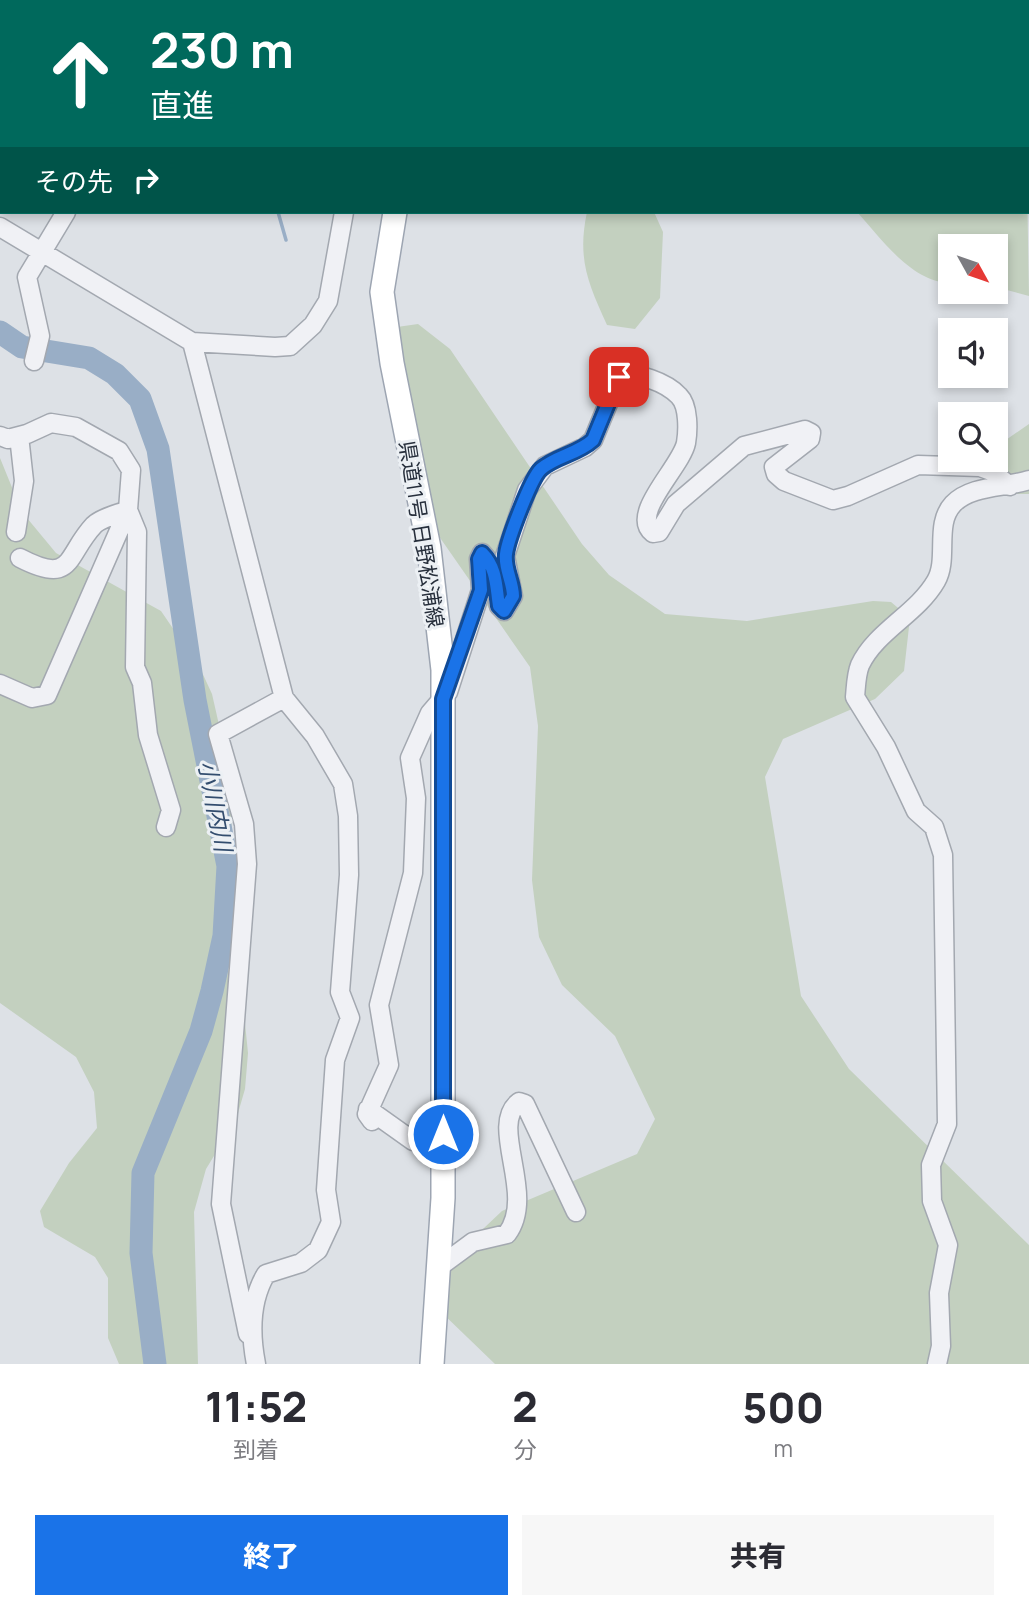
<!DOCTYPE html>
<html lang="ja">
<head>
<meta charset="utf-8">
<style>
	:root { --surface:#fff; --page:#f7f7f7; --text:#2b2b33; --muted:#7c7c81; --accent:#1a73e8 }
	body { margin:0; font-family:Manrope,"Noto Sans JP",sans-serif; background:var(--page); color:var(--text); height:100vh; display:flex; flex-direction:column; font-size:26px; white-space:nowrap }
	* { box-sizing:border-box; margin:0 }
	p { font-size:23px; color:var(--muted) }
	.icon { flex:none; width:38px; height:38px; fill:none; stroke:currentColor; stroke-width:2; stroke-linecap:round; stroke-linejoin:round }
	.map { position:relative; height:1364px; overflow:hidden }
	.side { display:flex; flex-direction:column; background:var(--surface); flex:1 }
	.side>* { flex:none }
	.top-card { position:absolute; left:0px; top:0px; width:1029px; height:214px; box-shadow:0 4px 10px #0003; background:#00695c; color:#fff; overflow:hidden }
	.needle { width:46px; rotate:130deg }
	.fabs { position:absolute; left:938px; top:234px; display:grid; gap:14px }
	.fabs a { display:grid; place-items:center; width:70px; height:70px; border-radius:0px; background:var(--surface); box-shadow:0 4px 10px #0003; font-size:35px }
	.pin { position:absolute; display:grid; place-items:center; width:60px; height:60px; color:#fff; margin:-30px; border-radius:14px; box-shadow:0 4px 10px #0006 }
	.me { position:absolute; width:77px; margin:-38px; rotate:0deg; stroke-linejoin:round; filter:drop-shadow(0 0 5px #0008) }
	.turn { display:flex; align-items:center; gap:24px; height:147px; padding:0 35px; font-size:32px }
	.turn .icon { width:91px; height:91px; stroke-width:2.5 }
	.turn b { display:block; font-size:49px; line-height:60px }
	.then { display:flex; align-items:center; height:66px; padding:0 35px; background:#0003; gap:14px; font-size:26px }
	.eta { display:flex; justify-content:space-evenly; align-items:center; height:119px; text-align:center }
	.eta b { font-size:42px; font-weight:800; line-height:49px }
	.cta { display:flex; gap:14px; margin-top:auto; padding:14px 35px }
	.cta a { flex:1; height:80px; border-radius:0px; background:var(--accent); color:#fff; font-size:28px; font-weight:800; line-height:80px; text-align:center }
	.cta a+a { background:var(--page); color:var(--text) }
	.map>svg:first-child { display:block }
	.green { fill:#c3d0bf }
	.lines { fill:none; stroke-linecap:round; stroke-linejoin:round }
	.stream { stroke:#99aec6; stroke-width:3.5 }
	.river { stroke:#99aec6; stroke-width:23 }
	.major-tunnel { stroke:#b9bdc4; stroke-width:23; stroke-dasharray:23 11; stroke-linecap:butt }
	.minor-casing { stroke:#a3a8b0; stroke-width:21 }
	.major-casing { stroke:#9da5b2; stroke-width:26 }
	.minor { stroke:#f0f1f5; stroke-width:18 }
	.major { stroke:#fff; stroke-width:23 }
	.route-casing { stroke:#114b97; stroke-width:18 }
	.route { stroke:#1a73e8; stroke-width:12 }
	.labels { text-anchor:middle; dominant-baseline:central; stroke-width:6; stroke-linejoin:round; paint-order:stroke }
	.street-label { font-size:21px; fill:#272f3c; stroke:#ecf0f4 }
	.water-label { font-size:23px; font-style:italic; fill:#334d6e; stroke:#ecf0f4 }
</style>
</head>
<body>
<div class="map">
<svg width="1029" height="1364" viewBox="0 0 1029 1364">
	<rect width="100%" height="100%" fill="#dde1e6"/>
	<path class="green" d="M1027 180 1029 296 996 287V247H950V283C911 282 881 238 857 212H1027Z
		M587 212H654L663 232 660 298 635 329 607 325C588 283 577 259 587 212Z
		M418 324 450 349 582 544 609 575 665 614 747 621 873 601 891 602 910 618 904 671 875 699 783 739 765 777 801 996 849 1069 1029 1245V1364H495L439 1310 448 1262 502 1211 637 1154 655 1119 615 1036 562 985 539 937 532 880 538 726 530 667 420 509 397 327Z
		M1029 424V494H1006L987 486 986 467 990 460H996L1000 444Z
		M0 458 22 512 56 553 161 611 200 668 212 694 229 769 232 835 218 890V936L245 1023 248 1053 245 1089 236 1120 206 1169 194 1212 198 1364H119L108 1338V1278L95 1257 44 1227 40 1211 69 1163 97 1128 94 1092 76 1057 0 1003Z"/>
	<g class="lines">
		<path class="stream" d="M724 0 726 2
			M0 22 2 23
			M1027 42H1029
			M278 212 286 240"/>
		<path class="river" d="M0 332 22 347 89 358 115 374 140 399 158 449 195 700 228 866 224 936 212 991 201 1031 143 1173 141 1253 155 1364"/>
		<path class="major-tunnel" d="M1027 157H1029"/>
		<defs>
			<path id="minor" d="M604 0 609 2
				M876 0V2
				M197 2 198 0
				M0 227 192 342 275 347 290 346 313 325 328 301 344 212
				M192 342 284 698 315 736 343 784 348 816 349 875 340 992 350 1018 335 1060 326 1190 331 1222 318 1250 301 1263 266 1274C250 1301 250 1333 256 1364
				M34 361 40 336 27 277 66 212
				M0 436 8 439 27 434 51 423 76 427 119 451 131 470 128 510 47 695 32 698 0 684
				M16 532 24 481 19 436
				M20 558C74 586 65 556 94 525 101 518 118 514 128 510L137 532 135 667 142 683 148 735 171 810 166 827
				M368 1109 413 1141 443 1134
				M372 1121 367 1114 389 1065 379 1005 413 873 416 798 410 758 430 713 448 692 481 590 479 559 482 553C497 568 496 587 499 606L504 611 513 596 505 556 527 490 545 466 585 447 593 440 619 377C635 370 667 383 679 396 689 406 688 431 686 443 681 467 629 514 653 533L659 532 676 504 744 446 805 430 811 433 810 439 774 467 776 474 784 481 833 500 848 496 918 465 980 467 991 471 1010 486
				M439 1267 473 1242 507 1234C537 1194 488 1126 519 1102L525 1104 576 1212
				M248 1334 221 1204 247 864 244 824 218 734 284 698
				M937 1364 941 1346 939 1293 948 1245 932 1201 931 1165 947 1124 943 855 934 827 916 811 886 747 855 697C856 687 856 675 860 665 876 631 917 614 936 581 949 559 934 524 953 504 971 485 1005 488 1029 480"/>
			<path id="major" d="M550 0 555 2
				M494 2V0
				M395 212 382 292 392 363 429 548 443 670V1198L432 1364"/>
		</defs>
		<use href="#minor" class="minor-casing"/>
		<use href="#major" class="major-casing"/>
		<use href="#minor" class="minor"/>
		<use href="#major" class="major"/>
	</g>
	<g class="lines">
		<defs>
			<path id="route" d="M443 1134V699L481 590 479 559 482 553C497 568 496 587 499 606L504 611 513 596C513 582 504 568 506 554 508 539 531 478 541 469 556 456 578 454 593 440L619 377"/>
		</defs>
		<use href="#route" class="route-casing"/>
		<use href="#route" class="route"/>
	</g>
	<g class="labels">
		<g class="street-label">
			<text transform="translate(422 534) rotate(81)">県道11号 日野松浦線</text>
		</g>
		<g class="water-label">
			<text transform="translate(216 806) rotate(79)">小川内川</text>
		</g>
	</g>
</svg>
<div class="fabs">
<a><svg class="needle" viewBox="-14 -14 28 28"><path d="M0-13l5 13h-10z" fill="#e53935"/><path d="M0 13l5-13h-10z" fill="#7c7c81"/></svg></a>
<a><svg class="icon" aria-label="sound" viewBox="0 0 24 24"><path d="M4 9h4l5-4v14l-5-4H4zM17 9q2 3 0 6"/></svg></a>
<a><svg class="icon" aria-label="search" viewBox="0 0 24 24"><circle cx="10" cy="10" r="6"/><path d="M15 15l6 6"/></svg></a>
</div>
<div class="pin" style="left:619px;top:377px;background:#d93025"><svg class="icon" aria-label="arrive" viewBox="0 0 24 24"><path d="M6 21V4h12l-3 4 3 4H6"/></svg></div>
<svg class="me" style="left:443px;top:1134px" viewBox="-20 -20 40 40"><circle r="17" fill="#1a73e8" stroke="#fff" stroke-width="3"/><path d="M0-11L8 9 0 5-8 9z" fill="#fff"/></svg>
<div class="top-card">
<div class="turn"><svg class="icon" aria-label="ahead" viewBox="0 0 24 24"><path d="M12 20V5M6 11l6-6 6 6"/></svg><div><b>230 m</b>直進</div></div>
<div class="then">その先<svg class="icon" aria-label="right" viewBox="0 0 24 24"><path d="M7 20v-9h11M14 6l5 5-5 5"/></svg></div>
</div>
</div>
<section class="side">
<div class="eta">
<div><b>11:52</b><p>到着</p></div>
<div><b>2</b><p>分</p></div>
<div><b>500</b><p>m</p></div>
</div>
<div class="cta"><a>終了</a><a>共有</a></div>
</section>
</body>
</html>
